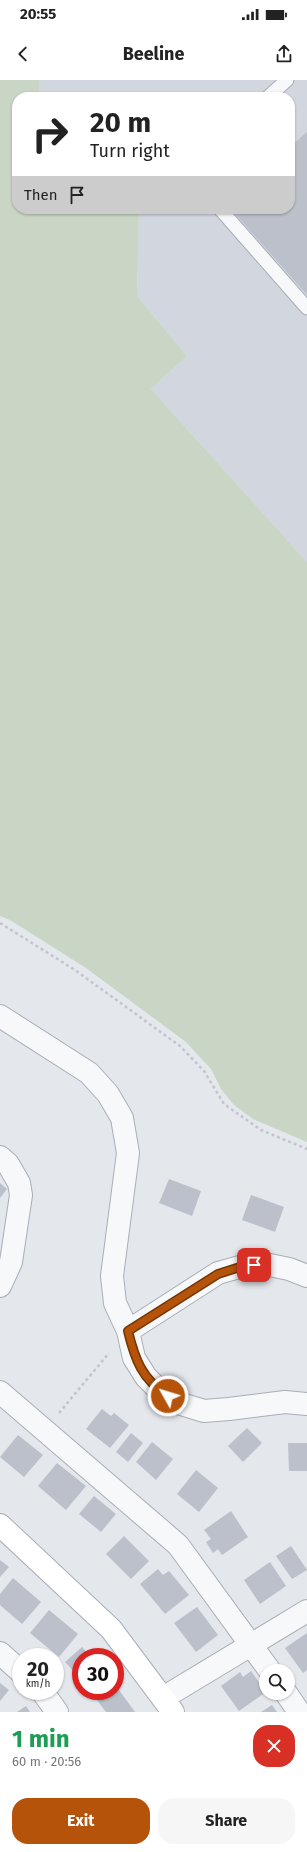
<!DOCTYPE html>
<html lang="en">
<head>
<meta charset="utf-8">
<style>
	:root { --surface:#fff; --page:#f6f6f6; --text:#222; --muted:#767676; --accent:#b45309 }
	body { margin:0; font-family:"Fira Sans",sans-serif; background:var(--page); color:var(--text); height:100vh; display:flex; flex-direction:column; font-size:15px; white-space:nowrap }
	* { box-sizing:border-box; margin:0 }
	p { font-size:13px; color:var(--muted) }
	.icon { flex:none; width:22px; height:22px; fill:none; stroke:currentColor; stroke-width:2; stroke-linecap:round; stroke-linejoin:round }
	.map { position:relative; height:1632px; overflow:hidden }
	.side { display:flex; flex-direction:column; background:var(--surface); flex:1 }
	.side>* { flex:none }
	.banner { position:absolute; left:12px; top:12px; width:283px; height:122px; border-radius:16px; box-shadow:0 1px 3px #0004; background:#fff; color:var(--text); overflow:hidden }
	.buttons { position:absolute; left:259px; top:1584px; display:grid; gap:8px }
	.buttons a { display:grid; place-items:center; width:36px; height:36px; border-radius:50%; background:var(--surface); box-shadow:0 1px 3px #0004; font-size:20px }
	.speed { position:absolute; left:12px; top:1568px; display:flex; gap:8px; font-size:20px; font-weight:700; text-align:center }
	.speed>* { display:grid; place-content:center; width:52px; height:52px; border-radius:50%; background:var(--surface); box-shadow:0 1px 3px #0004; line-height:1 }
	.speed small { font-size:10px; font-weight:400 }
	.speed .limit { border:6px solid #d22; background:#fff; color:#111 }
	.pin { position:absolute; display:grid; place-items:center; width:34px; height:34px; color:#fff; margin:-17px; border-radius:8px; box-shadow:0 2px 6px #0006 }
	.me { position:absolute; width:44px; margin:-22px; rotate:309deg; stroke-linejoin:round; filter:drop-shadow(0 0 3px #0008) }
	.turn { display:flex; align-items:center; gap:14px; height:84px; padding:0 12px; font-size:18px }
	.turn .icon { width:52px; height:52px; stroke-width:2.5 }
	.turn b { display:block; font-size:28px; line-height:34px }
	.then { display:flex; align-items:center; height:38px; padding:0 12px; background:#0003; gap:8px; font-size:15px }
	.round { display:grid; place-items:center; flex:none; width:42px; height:42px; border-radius:16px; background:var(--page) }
	.summary { display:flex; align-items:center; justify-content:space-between; height:68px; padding:0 12px }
	h1 { font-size:24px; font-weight:700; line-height:30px; color:#1e9e55 }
	.button { display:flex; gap:8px; margin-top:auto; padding:8px 12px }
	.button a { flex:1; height:46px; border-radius:16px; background:var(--accent); color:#fff; font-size:16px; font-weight:700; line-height:46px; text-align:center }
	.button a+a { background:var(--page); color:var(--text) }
	.status { display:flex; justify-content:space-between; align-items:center; height:28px; padding:0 20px; background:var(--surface); direction:ltr }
	.status svg { height:11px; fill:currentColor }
	header { display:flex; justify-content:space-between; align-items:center; height:52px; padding:0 12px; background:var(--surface); font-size:18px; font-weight:700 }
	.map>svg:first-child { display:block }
	.built { fill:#d2d6de }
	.green { fill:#c9d6c5 }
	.building { fill:#bbc0ca }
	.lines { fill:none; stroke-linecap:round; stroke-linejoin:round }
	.lane-casing { stroke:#a9aeb7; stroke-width:15 }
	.street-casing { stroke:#a9aeb7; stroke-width:24 }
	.secondary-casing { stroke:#a9aeb7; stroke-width:24 }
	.path { stroke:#c2c5cb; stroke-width:2.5; stroke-dasharray:3 3; stroke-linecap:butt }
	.lane { stroke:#f7f8fa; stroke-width:13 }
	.street { stroke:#f7f8fa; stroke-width:22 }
	.secondary { stroke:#fff; stroke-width:22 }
	.route-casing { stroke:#753606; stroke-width:10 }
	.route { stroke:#b45309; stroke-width:7 }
</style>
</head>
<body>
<div class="status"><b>20:55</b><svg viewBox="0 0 49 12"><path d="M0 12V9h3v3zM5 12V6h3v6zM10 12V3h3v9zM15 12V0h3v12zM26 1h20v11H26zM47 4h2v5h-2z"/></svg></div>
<header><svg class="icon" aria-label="back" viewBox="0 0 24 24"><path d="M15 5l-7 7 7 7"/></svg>Beeline<svg class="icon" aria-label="share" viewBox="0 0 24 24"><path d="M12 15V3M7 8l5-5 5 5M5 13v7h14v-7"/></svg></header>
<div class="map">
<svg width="307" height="1632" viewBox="0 0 307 1632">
	<rect width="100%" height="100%" fill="#e4e7ec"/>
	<path class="built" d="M39 0H307V482L151 309 187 276 137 216 139 129H290V17H40Z"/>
	<path class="green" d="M0 0H39L40 17H17V129H139L137 216 187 276 151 309 307 482V1062L253 1039 234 1025 221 1009 211 989 186 962 86 888 10 840 0 836Z"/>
	<path class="building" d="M307 52V215L231 129H290V67Z
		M169 1099 201 1111 192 1136 159 1123Z
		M0 1103 7 1109 0 1118Z
		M251 1115 284 1127 275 1152 242 1140Z
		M102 1329 111 1336 114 1333 129 1345 110 1368 86 1349Z
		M247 1348 262 1363 243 1382 228 1366Z
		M131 1353 143 1363 128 1382 116 1372Z
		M18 1355 43 1375 24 1397 0 1377Z
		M152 1362 173 1379 156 1400 136 1382Z
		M288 1363H307V1391H289Z
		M57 1383 86 1406 66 1430 38 1406Z
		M196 1390 218 1408 199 1432 177 1414Z
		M94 1416 116 1434 101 1452 79 1434Z
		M231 1431 248 1457 222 1475 218 1469 213 1473 206 1462 211 1459 204 1450Z
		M124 1456 149 1481 131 1499 106 1474Z
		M291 1466 307 1490 292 1499 276 1476Z
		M0 1480 9 1487 0 1497Z
		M270 1482 286 1506 260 1524 244 1500Z
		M158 1489 163 1495 169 1491 189 1515 165 1534 140 1504Z
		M13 1498 41 1522 22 1544 0 1525V1514Z
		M197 1527 218 1555 196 1572 174 1543Z
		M49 1530 78 1554 59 1577 30 1553Z
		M307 1553V1590L303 1593 285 1568Z
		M82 1567 91 1577H81V1599L65 1582Z
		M251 1591 266 1612 239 1631 221 1606 240 1592 243 1597Z
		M0 1603 9 1610 0 1621Z
		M116 1606 135 1632H106L97 1620 109 1611H115Z
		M272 1625 277 1632H261Z
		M26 1626 30 1632H17Z"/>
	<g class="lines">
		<defs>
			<path id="lane" d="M268 17 287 0
				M220 129 307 228"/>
			<path id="street" d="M0 936 89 993 108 1014 122 1038 128 1073 112 1196 115 1223 128 1251 134 1278 146 1297 159 1310 178 1323 204 1331 229 1329 285 1322 307 1324
				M0 1077 8 1084 19 1103 21 1115 11 1182 0 1206
				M128 1251 218 1193 243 1186 265 1184 289 1189 307 1196
				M0 1312 178 1465 270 1591
				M0 1573 21 1592
				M42 1611 57 1632
				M286 1613 299 1632
				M163 1618 307 1531"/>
			<path id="secondary" d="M0 1445 111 1549 173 1632"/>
		</defs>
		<use href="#lane" class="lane-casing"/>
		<use href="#street" class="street-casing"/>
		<use href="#secondary" class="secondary-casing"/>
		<path class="path" d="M0 843 75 890 180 966 204 991 224 1024 261 1050 307 1069
			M59 1333 109 1273"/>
		<use href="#lane" class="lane"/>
		<use href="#street" class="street"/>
		<use href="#secondary" class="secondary"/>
	</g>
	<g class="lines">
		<defs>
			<path id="route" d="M168 1316C142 1299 135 1280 128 1251L218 1194 243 1186 254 1185"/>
		</defs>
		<use href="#route" class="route-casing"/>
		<use href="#route" class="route"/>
	</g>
</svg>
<div class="buttons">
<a><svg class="icon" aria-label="search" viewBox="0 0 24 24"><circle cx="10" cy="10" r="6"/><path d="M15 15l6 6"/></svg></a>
</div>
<div class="speed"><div>20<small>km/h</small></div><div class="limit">30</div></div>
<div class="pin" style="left:254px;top:1185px;background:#d93025"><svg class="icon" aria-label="arrive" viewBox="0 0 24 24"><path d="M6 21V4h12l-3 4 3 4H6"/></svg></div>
<svg class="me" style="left:168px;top:1316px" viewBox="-20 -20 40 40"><circle r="17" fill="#b45309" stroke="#fff" stroke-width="3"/><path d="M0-11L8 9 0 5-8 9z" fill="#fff"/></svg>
<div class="banner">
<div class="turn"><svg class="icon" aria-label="right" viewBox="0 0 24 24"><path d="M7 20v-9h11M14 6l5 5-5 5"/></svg><div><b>20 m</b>Turn right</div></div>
<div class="then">Then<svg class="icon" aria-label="arrive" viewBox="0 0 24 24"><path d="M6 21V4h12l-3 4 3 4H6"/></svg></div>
</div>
</div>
<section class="side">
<div class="summary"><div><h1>1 min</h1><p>60 m · 20:56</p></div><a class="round" style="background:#d93025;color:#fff"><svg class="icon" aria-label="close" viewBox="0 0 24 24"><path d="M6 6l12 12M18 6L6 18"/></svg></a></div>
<div class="button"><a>Exit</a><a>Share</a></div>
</section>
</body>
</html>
